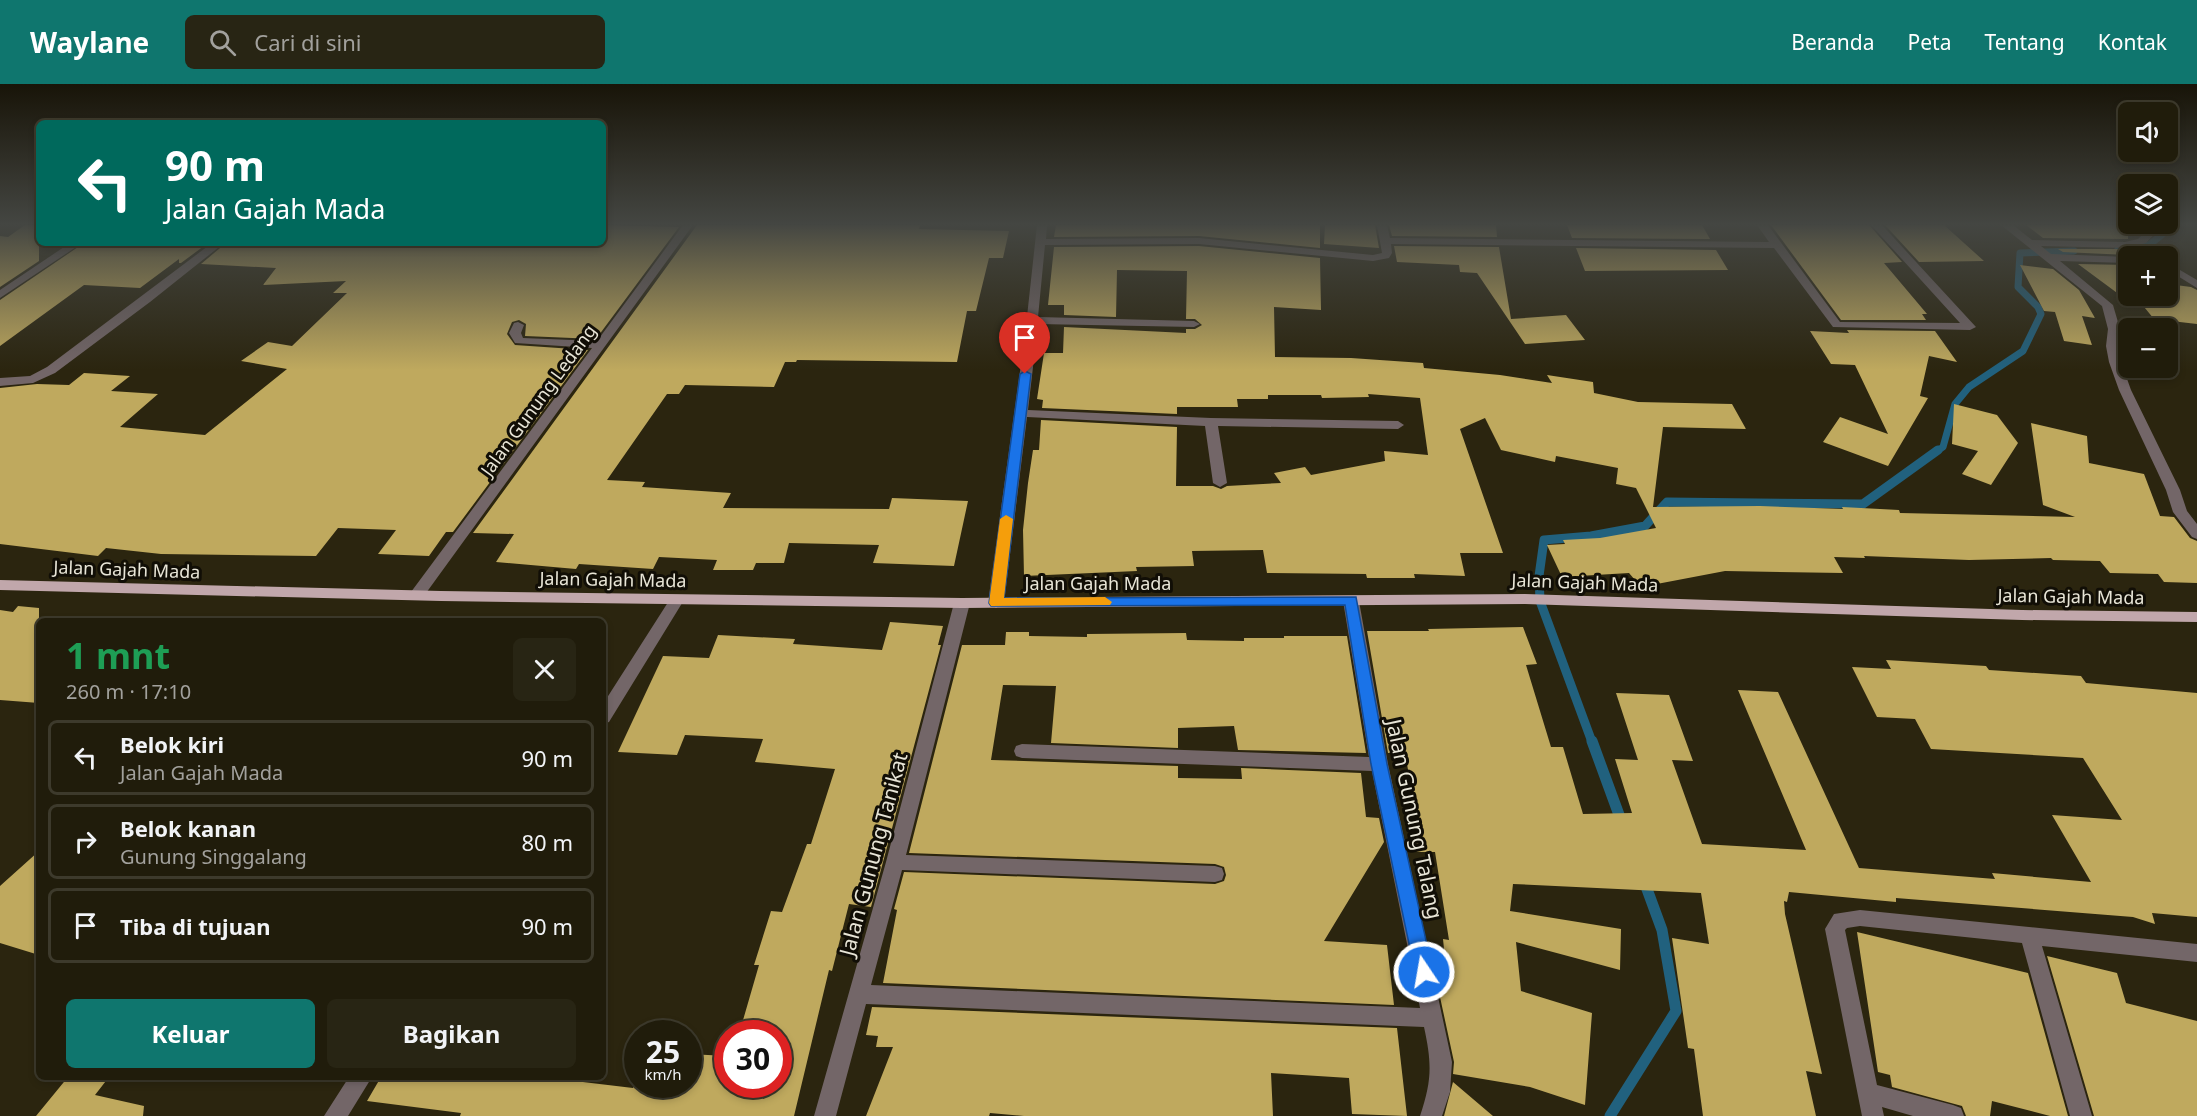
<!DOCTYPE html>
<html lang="id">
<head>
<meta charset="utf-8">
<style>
	:root { --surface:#201c0b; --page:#282514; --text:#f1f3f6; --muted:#a2a19d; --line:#3d3a2c; --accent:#0f766e }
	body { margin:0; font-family:"Noto Sans",sans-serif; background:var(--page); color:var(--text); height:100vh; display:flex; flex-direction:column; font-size:22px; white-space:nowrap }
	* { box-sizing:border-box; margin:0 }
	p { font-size:20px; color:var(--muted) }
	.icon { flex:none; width:33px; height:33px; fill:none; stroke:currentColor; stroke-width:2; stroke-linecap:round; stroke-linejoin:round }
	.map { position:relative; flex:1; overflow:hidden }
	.sheet { position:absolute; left:36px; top:534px; width:570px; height:462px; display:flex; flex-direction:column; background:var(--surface); border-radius:9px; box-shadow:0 3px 9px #0003,0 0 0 2px var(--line) }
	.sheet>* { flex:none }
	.guide { position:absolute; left:36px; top:36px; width:570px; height:126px; border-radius:9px; box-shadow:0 3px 9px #0003,0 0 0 2px var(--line); background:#00695c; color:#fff; overflow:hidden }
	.controls { position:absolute; left:2118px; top:18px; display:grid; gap:12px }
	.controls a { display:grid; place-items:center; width:60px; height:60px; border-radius:9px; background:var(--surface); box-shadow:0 3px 9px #0003,0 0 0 2px var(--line); font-size:30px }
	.speed { position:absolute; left:624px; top:936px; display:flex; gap:12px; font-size:30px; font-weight:700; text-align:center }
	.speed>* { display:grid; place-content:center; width:78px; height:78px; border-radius:50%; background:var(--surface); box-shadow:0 3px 9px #0003,0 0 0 2px var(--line); line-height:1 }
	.speed small { font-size:15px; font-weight:400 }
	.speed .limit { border:9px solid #d22; background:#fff; color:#111 }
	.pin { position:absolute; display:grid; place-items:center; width:51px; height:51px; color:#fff; margin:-62px -26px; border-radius:50% 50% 50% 0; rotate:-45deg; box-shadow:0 0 6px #0007 }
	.pin .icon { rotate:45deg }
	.me { position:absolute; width:66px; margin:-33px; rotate:348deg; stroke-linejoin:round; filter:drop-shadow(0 0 4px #0008) }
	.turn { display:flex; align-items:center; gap:21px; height:126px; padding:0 30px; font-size:27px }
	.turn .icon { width:78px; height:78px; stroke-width:2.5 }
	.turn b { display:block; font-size:42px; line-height:51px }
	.round { display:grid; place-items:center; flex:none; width:63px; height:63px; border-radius:9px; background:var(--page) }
	.head { display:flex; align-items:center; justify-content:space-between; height:102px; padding:0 30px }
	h1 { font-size:36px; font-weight:700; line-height:45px; color:#1e9e55 }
	.cta { display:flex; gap:12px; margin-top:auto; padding:12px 30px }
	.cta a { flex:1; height:69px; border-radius:9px; background:var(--accent); color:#fff; font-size:24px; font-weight:700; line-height:69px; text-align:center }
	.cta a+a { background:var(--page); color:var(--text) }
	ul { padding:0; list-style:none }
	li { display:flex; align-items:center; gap:18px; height:75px; margin:0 12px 9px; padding:0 18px; border:3px solid var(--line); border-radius:9px }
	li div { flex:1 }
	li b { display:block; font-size:22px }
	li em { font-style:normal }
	header { display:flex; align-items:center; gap:36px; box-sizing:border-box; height:84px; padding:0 30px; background:var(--accent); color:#fff }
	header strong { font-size:28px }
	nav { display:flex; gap:33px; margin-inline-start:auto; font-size:21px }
	.search { width:420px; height:54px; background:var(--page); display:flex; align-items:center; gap:15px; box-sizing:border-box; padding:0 21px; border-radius:9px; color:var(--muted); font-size:22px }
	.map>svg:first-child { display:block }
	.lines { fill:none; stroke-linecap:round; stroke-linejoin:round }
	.stream-far2 { stroke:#21617e; stroke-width:7 }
	.stream-far1 { stroke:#21617e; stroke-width:9 }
	.stream { stroke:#21617e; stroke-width:11 }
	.building { fill:#bfa95e }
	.minor { fill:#736668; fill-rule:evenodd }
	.major { fill:#c1a7ab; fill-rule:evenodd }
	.route { fill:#1a73e8; stroke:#114b97; stroke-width:1.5 }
	.slow { fill:#f59e0b }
	.labels { text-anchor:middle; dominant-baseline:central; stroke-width:6; stroke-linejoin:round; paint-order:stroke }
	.street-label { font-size:18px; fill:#e8e5d7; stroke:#110e06 }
	.near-street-label { font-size:21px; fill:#e8e5d7; stroke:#110e06 }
</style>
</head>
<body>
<header>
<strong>Waylane</strong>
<div class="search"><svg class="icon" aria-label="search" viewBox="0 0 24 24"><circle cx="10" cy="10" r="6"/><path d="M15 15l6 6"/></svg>Cari di sini</div>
<nav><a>Beranda</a><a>Peta</a><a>Tentang</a><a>Kontak</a></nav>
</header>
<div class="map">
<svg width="2197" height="1032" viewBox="0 0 2197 1032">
	<rect width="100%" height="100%" fill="#2b250f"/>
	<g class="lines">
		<path class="stream-far2" d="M2118 165 2149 161 2174 141
			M1936 368 1943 363 1955 320 1969 303 2023 267 2041 230 2038 223 2018 203 2020 169 2074 167"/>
		<path class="stream-far1" d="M1592 658 1540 517 1539 492 1544 456 1591 452 1645 442 1667 418 1863 420 1938 366"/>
		<path class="stream" d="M1592 657 1622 739
			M1610 1032 1676 927 1662 846 1644 797"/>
	</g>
	<path class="building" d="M25 141H39V177L0 203V152L8 153Z
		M603 141 679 143 596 255 525 252 526 240 519 236 512 238 507 250 515 261 588 266 453 448H446L429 472 378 470 396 446 338 444 316 472 161 470 106 464 98 472 0 460V304L37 300 69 301 84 289 130 292 111 307 158 310 120 343 205 351 287 285 241 277 268 258 292 262 347 209H333L346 197 263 201 276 184 201 180 226 159H421L465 163 470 159H603Z
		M697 141H920L919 145 1009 147 1003 174H989L976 227H967L957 278 797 276 796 278H785L774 303 685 301 679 310H667L607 396 645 398 642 403 731 409 723 424 889 425 892 414 968 417 954 482 873 479 879 461 789 459 784 479H756L753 486H713L717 476 659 473 653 485 579 480 576 485 496 478 514 450 473 449Z
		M1056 141H1320V164L1199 152 1054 153Z
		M1325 141H1375L1379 164 1324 160Z
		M1389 141H1496L1497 153 1392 152Z
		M1567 141H1702L1710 155 1572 154Z
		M1771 141H1869L1902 178 1884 179 1927 230H1922L1926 236H1841Z
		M1885 141H1944L1984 177 1919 178Z
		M2026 141H2128V155L2043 154Z
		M84 159H208L181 179H179V175L140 204 84 201 0 262V216Z
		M1199 162 1320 174 1321 226 1274 223 1275 273 1351 274 1423 279 1424 284 1500 291 1552 299 1547 291 1593 298 1594 309 1638 318 1732 320 1746 345 1663 343 1653 423 1760 422 1843 425 1842 423 1899 426 1900 429 2075 433 2043 421 2031 339 2087 352 2089 379 2144 390 2160 432 2174 433 2190 454 2197 457V499L2164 498 2158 490 2110 489 2100 477 2053 476 2051 474 1969 476 1864 472 1865 474 1834 473 1843 489 1725 487 1641 503 1629 489 1562 493 1547 461 1565 460 1563 456 1600 454 1656 444 1636 404 1616 400 1618 384 1556 372 1555 378 1501 366 1485 334 1460 345 1503 469H1460L1465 492 1414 490 1415 494H1367L1366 490 1267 489 1263 466 1192 467 1194 482 1136 483 1137 487 1024 492 1023 446 1028 399 1033 366H1039L1041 336 1177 343 1176 402H1213L1221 405 1227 402 1281 399 1274 389 1305 383 1311 391 1385 377 1384 367 1428 371 1420 314 1368 310 1369 313 1322 314 1321 311H1268V315H1237L1238 323H1177V330L1042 324 1043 316 1037 315 1044 269H1063L1064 243 1186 249V245H1195L1202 241 1195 235H1186L1187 187 1117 186 1116 233 1064 231V221H1048L1054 163Z
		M1394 162 1499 163 1511 235 1566 231 1585 256 1525 260 1477 189 1460 188 1459 181 1397 178Z
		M1576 164 1716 166 1728 186 1585 187Z
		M2058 165H2128V171L2063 168Z
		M2078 180 2128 181V217Z
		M2020 181 2053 185 2079 206 2095 234 2082 232 2092 261 2064 257 2055 228 2044 227Z
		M2168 200 2191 203 2197 206V240L2154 235 2135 212H2168Z
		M1847 246 1935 247 1957 278 1929 272 1920 312 1928 314 1888 382 1823 358 1840 333 1888 350 1855 281 1831 280 1810 247 1849 249Z
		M1954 320 1997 331 2018 359 1991 401 1962 390 1978 367 1952 360Z
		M18 522 39 524V619L0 616V526L13 528Z
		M890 538 943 542 938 561H941L871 823 849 820 832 887 829 886 794 1032H460L461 1029 367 1017 381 993H541L633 1004 635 1000H688V970L728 972V1001L778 1005V950H739L759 881H754L771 827 782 828 807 760H811L835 685 755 678 763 655 685 651 677 671 618 668 663 572 709 574 718 551 795 555 793 560 882 566Z
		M1523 543 1537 580 1526 581 1551 663H1563L1583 730 1632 729 1615 675 1638 676 1616 609 1669 611 1693 677 1672 676 1702 760 1806 766 1738 606 1778 608 1859 784 1995 795 1992 789 2091 798 2052 731 2122 736 2083 674 1931 665 1915 635 1877 633 1852 583 1891 585 1886 576 1986 582 1989 586 2081 592 2086 599 2197 609V833L2152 829 2155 840 2133 833 1896 814V818L1789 808 1787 818 1784 817 1785 830 1822 990 1806 987 1816 1032H1703L1694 965 1688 964 1672 854 1709 860 1701 809 1513 800 1510 827 1621 845 1620 886 1516 858 1521 907 1592 929 1585 1021 1530 1003 1453 990 1454 978 1434 885 1433 873 1445 875 1443 855 1449 856 1435 768H1413L1407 736H1417L1405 669H1388L1367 547H1429L1428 545Z
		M1006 548H1029V552L1087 553V550L1186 549 1187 556 1244 557V554H1284V552H1347L1366 669 1238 666 1234 642 1178 644V664L1051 659 1056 602 1003 601 991 676 1178 682V694L1242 695 1241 684 1361 689 1366 733 1379 734 1384 758 1324 857 1387 861 1394 921 883 899 897 826 894 825 904 788 1215 800 1224 797 1226 791 1224 783 1215 780 909 769 962 561H1005Z
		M39 767V871L0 859V802Z
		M1857 848 2028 889 2068 1032H2050L1992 1017 1990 1032H1966L1962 1022 1892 1003 1890 991 1878 988Z
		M2047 872 2117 889 2126 919 2197 937V1032H2094Z
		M872 923 1397 944 1407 1032 1352 1030 1349 994 1271 989 1273 1032H1024L990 1029 989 1032H866L893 963H876L878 952 866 951Z
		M68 993H109L95 1011 144 1022 143 1032H36Z
		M1453 998 1493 1032H1444Z"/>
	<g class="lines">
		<path class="minor" d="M683 141H693L421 516H411L409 512 411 508 592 264 515 259 509 249 514 239 518 238 524 241 521 249 523 254 597 257Z
			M1037 141H1047L1046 155 1199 154 1373 171 1382 169 1377 141H1387L1390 154 1769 158 1757 141H1768L1840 238 1960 239 1871 141H1882L1976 243 1970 246 1833 243 1774 164 1391 160 1392 169 1389 174 1373 177 1199 160 1045 161 1038 233 1194 237 1200 240 1194 243 1038 240 1028 326 1211 334 1398 337 1404 341 1398 345 1218 342 1227 399 1220 403 1213 399 1205 342 1027 333 1004 519 996 524 988 519 1025 251Z
			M2001 141H2013L2032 156 2125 158 2138 155 2152 141H2163L2146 159 2125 164 2041 162 2051 170 2128 173V179L2060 177 2113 221 2120 245 2118 262 2121 278 2131 306 2180 406 2187 427 2197 440V455L2192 453 2173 428 2166 406 2119 306 2109 278 2106 262 2108 245 2102 222Z
			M70 159H82L0 214V206Z
			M212 159H224L150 218 55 289 33 299 0 302V294L30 292 47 283Z
			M2168 179 2197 196V204L2168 186Z
			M677 511 684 516 609 638 603 640V620L672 512Z
			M1351 512 1359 517 1388 680 1452 978 1450 1008 1442 1032H1420C1432 996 1432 980 1424 943L866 920 836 1032H814L886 778 954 519 962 514 970 519 906 771 1215 782 1222 784 1224 790 1222 796 1215 798 902 786 871 901 1420 924 1372 687 1022 674 1016 672 1014 667 1016 662 1022 660 1369 673 1343 517Z
			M1860 826 2197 860V878L2042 862 2092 1032H2070L2022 859 1860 842 1847 844 1845 846 1877 1001 1953 1021 1961 1024 1964 1032H1913L1882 1023 1884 1032H1862L1825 845 1834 830Z
			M349 993H372L348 1032H324Z"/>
		<path class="major" d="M0 496 441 507 962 514 1525 510 2022 526 2197 528V538L2022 536 1525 520 962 524 441 517 0 506Z"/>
	</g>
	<linearGradient id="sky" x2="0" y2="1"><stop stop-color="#181408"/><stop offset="0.49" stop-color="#444642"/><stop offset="1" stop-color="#444642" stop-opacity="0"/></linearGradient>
	<rect width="2197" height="286" fill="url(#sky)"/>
	<path class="route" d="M1025 287 1031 290 1004 514 1356 513 1387 680 1433 888 1430 893 1424 896 1417 893 1415 888 1371 680 1345 521 991 522 989 519 1020 290Z"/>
	<path class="slow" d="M1006 431 1013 435 1004 514 1105 513 1112 518 1110 521 991 522 989 519 1000 435Z"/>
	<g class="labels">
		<g class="street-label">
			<text transform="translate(538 316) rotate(-54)">Jalan Gunung Ledang</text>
			<text transform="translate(127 485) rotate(2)">Jalan Gajah Mada</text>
			<text transform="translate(613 495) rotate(1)">Jalan Gajah Mada</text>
			<text transform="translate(1585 498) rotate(2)">Jalan Gajah Mada</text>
			<text x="1098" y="499">Jalan Gajah Mada</text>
			<text transform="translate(2071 512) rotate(1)">Jalan Gajah Mada</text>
		</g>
		<g class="near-street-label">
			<text transform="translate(1415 735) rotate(78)">Jalan Gunung Talang</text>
			<text transform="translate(873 770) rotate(-75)">Jalan Gunung Tanikat</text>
		</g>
	</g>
</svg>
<div class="controls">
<a><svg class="icon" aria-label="sound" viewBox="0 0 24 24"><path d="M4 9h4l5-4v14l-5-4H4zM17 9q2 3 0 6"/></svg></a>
<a><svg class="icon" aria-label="layers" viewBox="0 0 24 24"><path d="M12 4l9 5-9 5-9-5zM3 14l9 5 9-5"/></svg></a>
<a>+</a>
<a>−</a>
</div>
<div class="speed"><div>25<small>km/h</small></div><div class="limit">30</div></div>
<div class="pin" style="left:1025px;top:290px;background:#d93025"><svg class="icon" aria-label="arrive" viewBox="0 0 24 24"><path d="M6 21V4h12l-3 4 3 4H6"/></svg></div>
<svg class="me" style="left:1424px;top:888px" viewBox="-20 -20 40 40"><circle r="17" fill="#1a73e8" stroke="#fff" stroke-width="3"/><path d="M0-11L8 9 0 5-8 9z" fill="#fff"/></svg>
<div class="guide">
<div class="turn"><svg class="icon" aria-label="left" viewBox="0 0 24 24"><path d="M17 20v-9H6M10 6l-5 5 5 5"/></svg><div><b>90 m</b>Jalan Gajah Mada</div></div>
</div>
<section class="sheet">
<div class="head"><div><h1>1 mnt</h1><p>260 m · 17:10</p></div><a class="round"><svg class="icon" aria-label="close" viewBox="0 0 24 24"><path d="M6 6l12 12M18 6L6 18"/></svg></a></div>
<ul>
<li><svg class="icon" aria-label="left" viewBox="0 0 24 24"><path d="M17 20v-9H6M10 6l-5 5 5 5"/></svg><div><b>Belok kiri</b><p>Jalan Gajah Mada</p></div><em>90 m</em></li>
<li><svg class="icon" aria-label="right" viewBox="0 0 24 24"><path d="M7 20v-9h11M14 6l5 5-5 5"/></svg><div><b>Belok kanan</b><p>Gunung Singgalang</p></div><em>80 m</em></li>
<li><svg class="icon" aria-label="arrive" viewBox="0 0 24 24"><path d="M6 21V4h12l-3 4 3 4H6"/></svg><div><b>Tiba di tujuan</b></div><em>90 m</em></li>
</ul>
<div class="cta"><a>Keluar</a><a>Bagikan</a></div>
</section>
</div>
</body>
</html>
